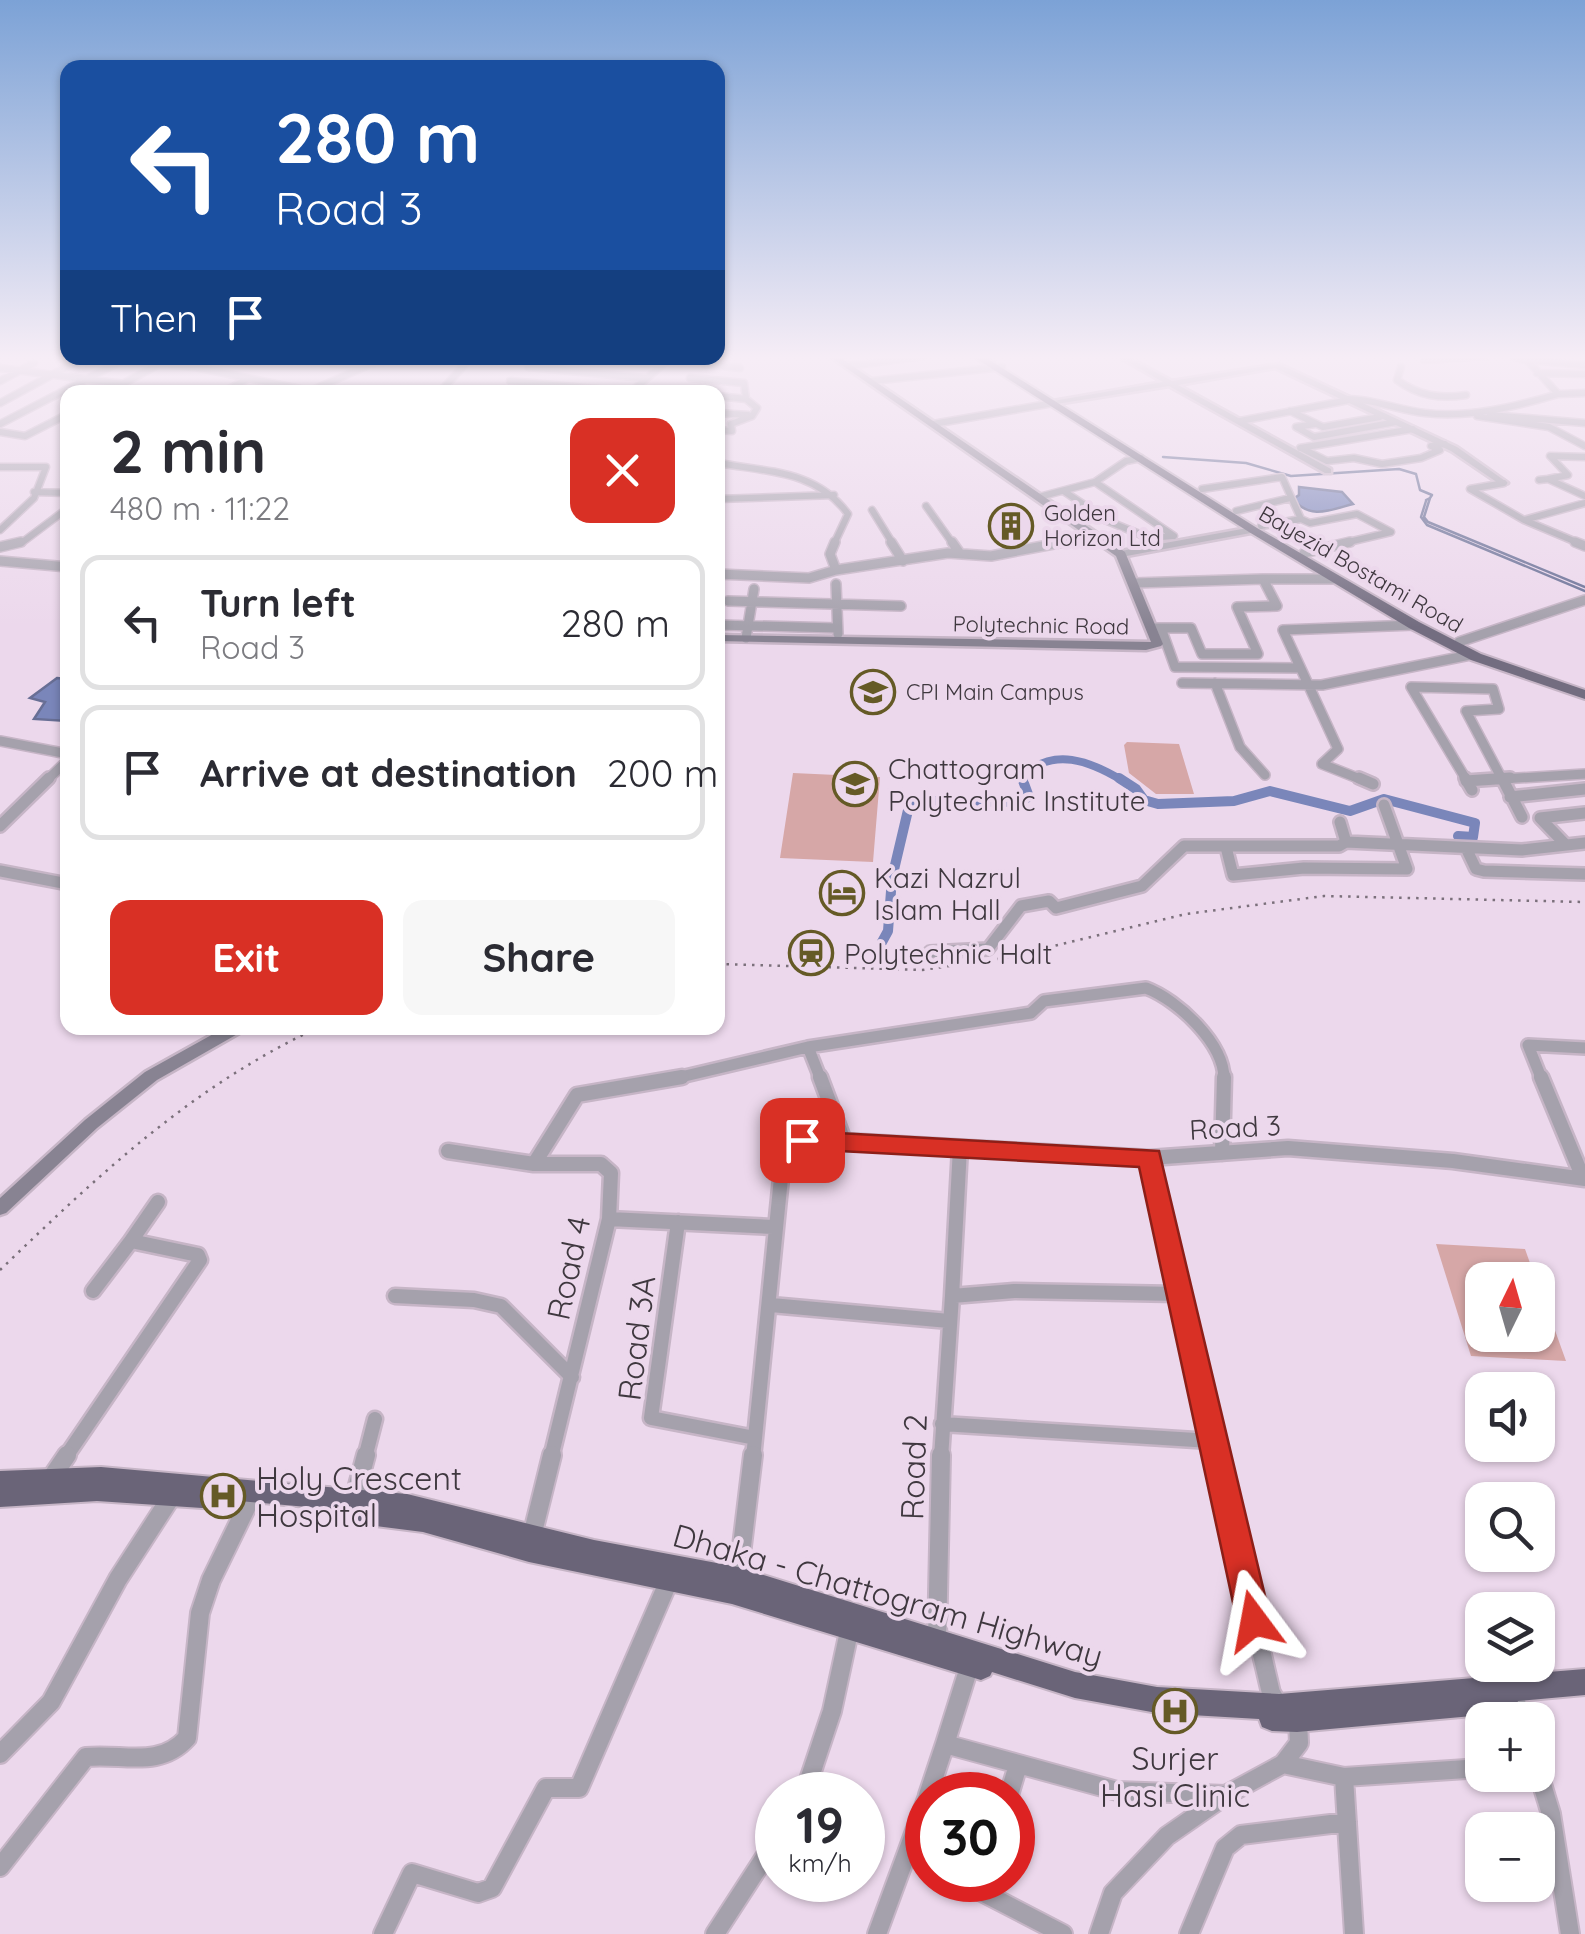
<!DOCTYPE html>
<html lang="en">
<head>
<meta charset="utf-8">
<style>
	:root { --surface:#fff; --page:#f7f7f7; --text:#2b2b33; --muted:#7c7c81; --line:#e1e1e2; --accent:#d93025 }
	body { margin:0; font-family:Quicksand,sans-serif; background:var(--page); color:var(--text); height:100vh; display:flex; flex-direction:column; font-size:38px; white-space:nowrap }
	* { box-sizing:border-box; margin:0 }
	p { font-size:32px; color:var(--muted) }
	.icon { flex:none; width:55px; height:55px; fill:none; stroke:currentColor; stroke-width:2; stroke-linecap:round; stroke-linejoin:round }
	.map { position:relative; flex:1; overflow:hidden }
	.details { position:absolute; left:60px; top:385px; width:665px; height:650px; display:flex; flex-direction:column; background:var(--surface); border-radius:20px; box-shadow:0 2px 8px #0004 }
	.details>* { flex:none }
	.top-card { position:absolute; left:60px; top:60px; width:665px; height:305px; border-radius:20px; box-shadow:0 2px 8px #0004; background:#1a4fa0; color:#fff; overflow:hidden }
	.needle { width:65px; rotate:5deg }
	.fabs { position:absolute; left:1465px; top:1262px; display:grid; gap:20px }
	.fabs a { display:grid; place-items:center; width:90px; height:90px; border-radius:20px; background:var(--surface); box-shadow:0 2px 8px #0004; font-size:50px }
	.speed { position:absolute; left:755px; top:1772px; display:flex; gap:20px; font-size:50px; font-weight:700; text-align:center }
	.speed>* { display:grid; place-content:center; width:130px; height:130px; border-radius:50%; background:var(--surface); box-shadow:0 2px 8px #0004; line-height:1 }
	.speed small { font-size:25px; font-weight:400 }
	.speed .limit { border:15px solid #d22; background:#fff; color:#111 }
	.pin { position:absolute; display:grid; place-items:center; width:85px; height:85px; color:#fff; margin:-42px; border-radius:20px; box-shadow:0 5px 15px #0006 }
	.me { position:absolute; width:110px; margin:-55px; rotate:347deg; stroke-linejoin:round; filter:drop-shadow(0 0 8px #0008) }
	.turn { display:flex; align-items:center; gap:35px; height:210px; padding:0 50px; font-size:45px }
	.turn .icon { width:130px; height:130px; stroke-width:2.5 }
	.turn b { display:block; font-size:70px; line-height:85px }
	.then { display:flex; align-items:center; height:95px; padding:0 50px; background:#0003; gap:20px; font-size:38px }
	.round { display:grid; place-items:center; flex:none; width:105px; height:105px; border-radius:20px; background:var(--page) }
	.head { display:flex; align-items:center; justify-content:space-between; height:170px; padding:0 50px }
	h1 { font-size:60px; font-weight:700; line-height:75px }
	.action { display:flex; gap:20px; margin-top:auto; padding:20px 50px }
	.action a { flex:1; height:115px; border-radius:20px; background:var(--accent); color:#fff; font-size:40px; font-weight:700; line-height:115px; text-align:center }
	.action a+a { background:var(--page); color:var(--text) }
	ul { padding:0; list-style:none }
	li { display:flex; align-items:center; gap:30px; height:135px; margin:0 20px 15px; padding:0 30px; border:5px solid var(--line); border-radius:20px }
	li div { flex:1 }
	li b { display:block; font-size:38px }
	li em { font-style:normal }
	.map>svg:first-child { display:block }
	.green { fill:#d6a7a7 }
	.water { fill:#7a86ba; stroke:#686f95; stroke-width:2.5 }
	.lines { fill:none; stroke-linecap:round; stroke-linejoin:round }
	.stream { stroke:#686f95; stroke-width:2.5 }
	.canal-far1 { stroke:#7a86ba; stroke-width:8 }
	.canal { stroke:#7a86ba; stroke-width:10 }
	.minor-far4-casing { stroke:#c6b5c6; stroke-width:9 }
	.minor-far3-casing { stroke:#c6b5c6; stroke-width:12 }
	.minor-far2-casing { stroke:#c6b5c6; stroke-width:16 }
	.minor-far1-casing { stroke:#c6b5c6; stroke-width:19 }
	.minor-casing { stroke:#c6b5c6; stroke-width:22 }
	.tertiary-casing { stroke:#c6b5c6; stroke-width:5 }
	.secondary-casing { stroke:#c6b5c6; stroke-width:5 }
	.primary-casing { stroke:#c6b5c6; stroke-width:4 }
	.trunk-casing { stroke:#c6b5c6; stroke-width:4 }
	.minor-far4 { stroke:#a5a1ac; stroke-width:6 }
	.minor-far3 { stroke:#a5a1ac; stroke-width:9 }
	.minor-far2 { stroke:#a5a1ac; stroke-width:11 }
	.minor-far1 { stroke:#a5a1ac; stroke-width:14 }
	.minor { stroke:#a5a1ac; stroke-width:18 }
	.tertiary { fill:#a5a1ac; fill-rule:evenodd }
	.secondary { fill:#888392; fill-rule:evenodd }
	.primary { fill:#736d80; fill-rule:evenodd }
	.trunk { fill:#6a6478; fill-rule:evenodd }
	.rail { stroke:#7b707b; stroke-width:2.5; stroke-dasharray:2.5 6; stroke-linecap:butt }
	.route { fill:#d93025; stroke:#8d1f18; stroke-width:2.5 }
	.labels { text-anchor:middle; dominant-baseline:central; stroke-width:8; stroke-linejoin:round; paint-order:stroke }
	.far-poi-label { font-size:22px; fill:#3f383f; stroke:#ecd8ec; text-anchor:start }
	.far-street-label { font-size:22px; fill:#3f383f; stroke:#ecd8ec }
	.poi-label { font-size:28px; fill:#3f383f; stroke:#ecd8ec; text-anchor:start }
	.street-label { font-size:28px; fill:#3f383f; stroke:#ecd8ec }
	.near-street-label { font-size:32px; fill:#3f383f; stroke:#ecd8ec }
	.near-poi-label { font-size:32px; fill:#3f383f; stroke:#ecd8ec; text-anchor:start }
</style>
</head>
<body>
<div class="map">
<svg width="1585" height="1934" viewBox="0 0 1585 1934">
	<rect width="100%" height="100%" fill="#ecd8ec"/>
	<path class="green" d="M1127 742 1179 744 1194 794H1156L1129 773 1124 745Z
		M793 773 880 777 873 862 780 858Z
		M1436 1244 1525 1249 1536 1280H1482V1335H1538V1283L1566 1361 1471 1356Z"/>
	<path class="water" d="M1299 487 1342 492 1353 504C1330 510 1310 520 1293 499L1299 495Z
		M57 678 67 679V721L34 719 45 702 30 698Z"/>
	<g class="lines">
		<path class="stream" d="M1163 457 1246 463 1291 476 1399 469 1416 474 1420 490 1432 495 1430 498
			M1426 500 1430 498 1424 517 1428 522 1585 587
			M1426 501 1421 517 1427 525 1585 591"/>
		<path class="canal-far1" d="M1023 781 1022 777C1053 746 1090 761 1123 781"/>
		<path class="canal" d="M1119 778 1136 789 1144 800 1158 804 1234 801 1270 791 1350 811 1384 799 1475 823 1473 837 1458 836
			M882 942 888 931 892 878 909 806 928 801 1017 802 1029 797 1022 778"/>
		<defs>
			<path id="minor-far4" d="M97 358 195 367 310 391
				M584 358 659 365
				M278 359 360 366
				M1424 360 1485 356
				M1530 360 1585 365
				M704 364 740 368
				M848 366 923 356
				M528 367 645 378
				M1401 367 1397 380C1419 396 1440 399 1466 395
				M0 368 124 384
				M1537 373 1585 374
				M690 378 744 383 746 399
				M0 381 34 363
				M510 381 627 392
				M872 381 1002 367
				M117 388 152 392
				M108 392 161 363
				M224 392 247 379
				M308 392 371 364 404 358
				M440 392 468 361 464 358
				M631 392 670 358
				M1558 394 1585 393
				M718 396 746 399 757 408 752 416
				M1347 399C1374 399 1398 410 1425 413 1470 418 1515 407 1558 394L1528 361 1511 356
				M0 403 83 358
				M1290 411 1323 427 1380 417
				M718 413 748 415
				M1490 415 1585 423
				M1477 416 1549 427 1585 446
				M1240 421 1349 400
				M0 424 125 359
				M933 424 1053 403
				M1315 424 1296 427 1314 437 1396 422
				M718 430 732 431 731 424 752 416
				M0 432 25 436 68 414
				M1300 448 1413 429
				M1301 448 1327 461 1354 458 1382 464 1421 458 1440 450 1431 446 1445 444
				M718 463C768 472 816 470 848 514L834 544
				M0 467H46L34 498 0 530
				M1548 479 1568 475 1550 456 1585 457
				M1539 480 1548 479 1585 496
				M1095 482 1174 536
				M1504 483 1470 489 1524 520
				M1202 489 1282 477 1301 519
				M34 492 68 493
				M1065 492 1098 514 1093 515 1149 538 1173 536
				M1039 497 1095 482 1126 461 1141 458
				M718 499 834 495
				M926 506 953 544
				M872 510 893 544
				M1236 511 1290 498
				M1261 526 1301 519 1310 523 1357 514 1391 532 1340 544
				M11 544 24 541 68 508
				M1051 544 1094 536
				M1581 544 1524 520 1585 503"/>
			<path id="minor-far3" d="M835 542 830 554 836 570
				M891 542 903 561
				M952 542 959 552
				M1575 542 1585 546
				M0 547 21 542
				M1304 553 1350 542
				M0 561 68 567
				M718 574 809 578 836 570 948 553 991 556 1064 542
				M1135 583 1263 579
				M836 584 838 634
				M728 601 901 606
				M718 625 837 628
				M1151 628H1191L1202 654H1258L1237 607 1277 606 1263 579H1333
				M1161 628 1175 667 1298 668
				M746 638 754 589
				M1459 642 1585 600
				M1182 683 1322 685 1470 655
				M1215 683 1240 747 1265 775
				M0 741 68 754
				M46 781 68 760
				M1365 781 1322 764 1338 749 1283 630 1414 625
				M1467 781 1411 687 1493 689 1499 709 1466 711 1503 781
				M1468 781 1585 774"/>
			<path id="minor-far2" d="M1359 778 1373 784
				M1465 778 1472 790
				M1502 778 1522 817
				M1466 781 1510 778
				M1510 797 1585 789
				M1340 822 1346 842 1522 850 1585 843
				M0 826 49 778
				M1565 844 1540 818 1585 813
				M1226 847 1233 875 1304 868 1407 869 1384 805
				M1466 848 1476 869 1484 871 1585 874
				M0 871 68 884
				M930 952 988 949 1021 906 1049 901 1056 908 1142 886 1184 846H1339L1346 842
				M668 1080 808 1047
				M821 1080 808 1047 1031 1013 1044 1001 1146 988C1178 1000 1225 1044 1224 1080
				M1542 1080 1528 1045 1585 1048"/>
			<path id="minor-far1" d="M820 1077 844 1141
				M1541 1077 1583 1178
				M448 1151 534 1164H601L611 1173 609 1219 551 1458
				M1222 1153 1224 1077
				M1150 1158 1216 1458
				M534 1164 577 1095 682 1077
				M609 1219 773 1227
				M678 1222 651 1418 755 1438
				M93 1291 131 1241
				M395 1296 474 1300 501 1306 572 1377
				M952 1296 960 1148
				M771 1305 949 1321
				M942 1424 1211 1441
				M65 1458 200 1260 198 1255 131 1241 158 1202
				M365 1458 375 1419
				M753 1458 784 1148 790 1142 844 1141 1150 1158 1288 1148 1453 1161 1585 1179
				M941 1458 952 1296 1014 1291 1178 1294"/>
			<path id="minor" d="M1215 1455 1271 1693 1277 1703
				M52 1477 67 1455
				M354 1500 366 1455
				M532 1536 552 1455
				M738 1579 753 1455
				M937 1640 941 1455
				M971 1661 945 1744 1117 1791 1226 1795
				M1515 1699 1522 1720
				M0 1754 51 1702 118 1579 173 1494
				M1283 1764 1344 1777
				M1538 1771 1551 1814 1570 1934
				M804 1795 832 1711 850 1627
				M928 1795 945 1744
				M1009 1795 1018 1765
				M0 1867 86 1757C123 1753 159 1769 187 1738L200 1613 211 1580 250 1500
				M983 1880 980 1891 1063 1934
				M383 1934 412 1873 478 1893 492 1888 546 1788H579L670 1578
				M715 1934 778 1837
				M877 1934 928 1796
				M1099 1934 1113 1893 1167 1836 1226 1795 1283 1764 1299 1743 1298 1721
				M1189 1934 1225 1848 1241 1835 1347 1822
				M1354 1934 1344 1777 1482 1768"/>
			<path id="tertiary" d="M1117 356H1126L1172 381 1279 364 1457 447 1508 483 1501 485 1451 451 1275 368 1178 385 1331 469V473H1325L1169 386 1050 405 1049 403 1053 401 1163 382Z
				M1253 527 1256 528V532L1121 557 1116 554 1121 551Z"/>
			<path id="secondary" d="M829 356H838L1125 552 1163 644 1161 646 1146 650 718 641V635L1151 642 1116 556Z
				M224 1028H243L241 1032 157 1080 97 1128 6 1213 0 1215V1198L85 1120 145 1072Z"/>
			<path id="primary" d="M972 356H983L1257 528 1419 622 1481 654 1585 690V699L1471 660 1409 628 1249 532Z"/>
			<path id="trunk" d="M101 1467 407 1494 594 1540 738 1567 1075 1672 1157 1687 1279 1694 1585 1669V1695L1518 1701 1515 1709 1505 1713 1297 1732 1272 1731 1262 1727 1259 1719 1157 1713 1075 1698 992 1672 990 1676 981 1680 732 1604 529 1562 423 1532 352 1523 343 1520 341 1510 228 1500 226 1506 217 1509 97 1501 0 1507V1471Z"/>
		</defs>
		<use href="#minor-far4" class="minor-far4-casing"/>
		<use href="#minor-far3" class="minor-far3-casing"/>
		<use href="#minor-far2" class="minor-far2-casing"/>
		<use href="#minor-far1" class="minor-far1-casing"/>
		<use href="#minor" class="minor-casing"/>
		<use href="#tertiary" class="tertiary-casing"/>
		<use href="#secondary" class="secondary-casing"/>
		<use href="#primary" class="primary-casing"/>
		<use href="#trunk" class="trunk-casing"/>
		<use href="#minor-far4" class="minor-far4"/>
		<use href="#minor-far3" class="minor-far3"/>
		<use href="#minor-far2" class="minor-far2"/>
		<use href="#minor-far1" class="minor-far1"/>
		<use href="#minor" class="minor"/>
		<use href="#tertiary" class="tertiary"/>
		<use href="#secondary" class="secondary"/>
		<use href="#primary" class="primary"/>
		<use href="#trunk" class="trunk"/>
		<path class="rail" d="M718 964 922 970 1004 958 1186 914 1324 896 1585 902
			M0 1270C100 1174 190 1088 317 1028"/>
	</g>
	<linearGradient id="sky" x2="0" y2="1"><stop stop-color="#7ca2d6"/><stop offset="0.57" stop-color="#f6edf6"/><stop offset="1" stop-color="#f6edf6" stop-opacity="0"/></linearGradient>
	<rect width="1585" height="627" fill="url(#sky)"/>
	<path class="route" d="M802 1131 1159 1151 1271 1621 1266 1633 1254 1637 1242 1633 1237 1621 1139 1167 802 1149 793 1146 789 1140 793 1134Z"/>
	<defs>
		<symbol id="building-ring" viewBox="-11 -11 22 22"><circle r="9.5" fill="#ecd8ec" stroke="#655a26" stroke-width="1.5"/><path d="M-4-6H4V6H1V3H-1V6H-4ZM-2.5-4.3h1.7v1.8h-1.7ZM.8-4.3h1.7v1.8H.8ZM-2.5-1h1.7V.8h-1.7ZM.8-1h1.7V.8H.8Z" fill="#655a26"/></symbol>
		<symbol id="university-ring" viewBox="-11 -11 22 22"><circle r="9.5" fill="#ecd8ec" stroke="#655a26" stroke-width="1.5"/><path d="M0-5L7-2L0 1L-7-2ZM-4 1L0 2.5L4 1V4Q0 6-4 4Z" fill="#655a26"/></symbol>
		<symbol id="hotel-ring" viewBox="-11 -11 22 22"><circle r="9.5" fill="#ecd8ec" stroke="#655a26" stroke-width="1.5"/><path d="M-6-4.5h1.5V1H6V5H4.5V3h-9V5H-6ZM-4 0a1.8 1.8 0 1 1 3.6 0ZM.5 0V-2.5h3Q6-2.5 6 0Z" fill="#655a26"/></symbol>
		<symbol id="station-ring" viewBox="-11 -11 22 22"><circle r="9.5" fill="#ecd8ec" stroke="#655a26" stroke-width="1.5"/><path d="M-3-6H3Q5-6 5-4V2Q5 4 3 4L4.5 6H3L1.5 4h-3L-3 6H-4.5L-3 4Q-5 4-5 2V-4Q-5-6-3-6ZM-3.5-4v3h7v-3ZM-3.5 1v1.5H-2V1ZM2 1v1.5H3.5V1Z" fill="#655a26"/></symbol>
		<symbol id="hospital-ring" viewBox="-11 -11 22 22"><circle r="9.5" fill="#ecd8ec" stroke="#655a26" stroke-width="1.5"/><path d="M-5-5h3v3.5h4V-5h3V5h-3V1.5h-4V5h-3Z" fill="#655a26"/></symbol>
	</defs>
	<g fill-rule="evenodd">
		<use href="#building-ring" x="986" y="501" width="50" height="50"/>
		<use href="#university-ring" x="848" y="667" width="50" height="50"/>
		<use href="#university-ring" x="830" y="759" width="50" height="50"/>
		<use href="#hotel-ring" x="817" y="868" width="50" height="50"/>
		<use href="#station-ring" x="786" y="928" width="50" height="50"/>
		<use href="#hospital-ring" x="198" y="1471" width="50" height="50"/>
		<use href="#hospital-ring" x="1150" y="1686" width="50" height="50"/>
	</g>
	<g class="labels">
		<g class="far-poi-label">
			<text x="1044" y="513">Golden<tspan x="1044" dy="25">Horizon Ltd</tspan></text>
			<text x="906" y="692">CPI Main Campus</text>
		</g>
		<g class="far-street-label">
			<text transform="translate(1361 569) rotate(30)">Bayezid Bostami Road</text>
			<text transform="translate(1041 625) rotate(1)">Polytechnic Road</text>
		</g>
		<g class="poi-label">
			<text x="888" y="768">Chattogram<tspan x="888" dy="32">Polytechnic Institute</tspan></text>
			<text x="874" y="877">Kazi Nazrul<tspan x="874" dy="32">Islam Hall</tspan></text>
			<text x="844" y="953">Polytechnic Halt</text>
		</g>
		<g class="street-label">
			<text transform="translate(1235 1127) rotate(-3)">Road 3</text>
		</g>
		<g class="near-street-label">
			<text transform="translate(568 1268) rotate(-78)">Road 4</text>
			<text transform="translate(636 1338) rotate(-83)">Road 3A</text>
			<text transform="translate(913 1467) rotate(-88)">Road 2</text>
			<text transform="translate(888 1595) rotate(16)">Dhaka - Chattogram Highway</text>
		</g>
		<g class="near-poi-label">
			<text x="256" y="1478">Holy Crescent<tspan x="256" dy="37">Hospital</tspan></text>
			<text x="1175" y="1758" text-anchor="middle">Surjer<tspan x="1175" dy="37">Hasi Clinic</tspan></text>
		</g>
	</g>
</svg>
<div class="fabs">
<a><svg class="needle" viewBox="-14 -14 28 28"><path d="M0-13l5 13h-10z" fill="#e53935"/><path d="M0 13l5-13h-10z" fill="#7c7c81"/></svg></a>
<a><svg class="icon" aria-label="sound" viewBox="0 0 24 24"><path d="M4 9h4l5-4v14l-5-4H4zM17 9q2 3 0 6"/></svg></a>
<a><svg class="icon" aria-label="search" viewBox="0 0 24 24"><circle cx="10" cy="10" r="6"/><path d="M15 15l6 6"/></svg></a>
<a><svg class="icon" aria-label="layers" viewBox="0 0 24 24"><path d="M12 4l9 5-9 5-9-5zM3 14l9 5 9-5"/></svg></a>
<a>+</a>
<a>−</a>
</div>
<div class="speed"><div>19<small>km/h</small></div><div class="limit">30</div></div>
<div class="pin" style="left:802px;top:1140px;background:#d93025"><svg class="icon" aria-label="arrive" viewBox="0 0 24 24"><path d="M6 21V4h12l-3 4 3 4H6"/></svg></div>
<svg class="me" style="left:1254px;top:1621px" viewBox="-20 -20 40 40"><path d="M0-17L14 15 0 8-14 15z" fill="#d93025" stroke="#fff" stroke-width="4"/></svg>
<div class="top-card">
<div class="turn"><svg class="icon" aria-label="left" viewBox="0 0 24 24"><path d="M17 20v-9H6M10 6l-5 5 5 5"/></svg><div><b>280 m</b>Road 3</div></div>
<div class="then">Then<svg class="icon" aria-label="arrive" viewBox="0 0 24 24"><path d="M6 21V4h12l-3 4 3 4H6"/></svg></div>
</div>
<section class="details">
<div class="head"><div><h1>2 min</h1><p>480 m · 11:22</p></div><a class="round" style="background:#d93025;color:#fff"><svg class="icon" aria-label="close" viewBox="0 0 24 24"><path d="M6 6l12 12M18 6L6 18"/></svg></a></div>
<ul>
<li><svg class="icon" aria-label="left" viewBox="0 0 24 24"><path d="M17 20v-9H6M10 6l-5 5 5 5"/></svg><div><b>Turn left</b><p>Road 3</p></div><em>280 m</em></li>
<li><svg class="icon" aria-label="arrive" viewBox="0 0 24 24"><path d="M6 21V4h12l-3 4 3 4H6"/></svg><div><b>Arrive at destination</b></div><em>200 m</em></li>
</ul>
<div class="action"><a>Exit</a><a>Share</a></div>
</section>
</div>
</body>
</html>
